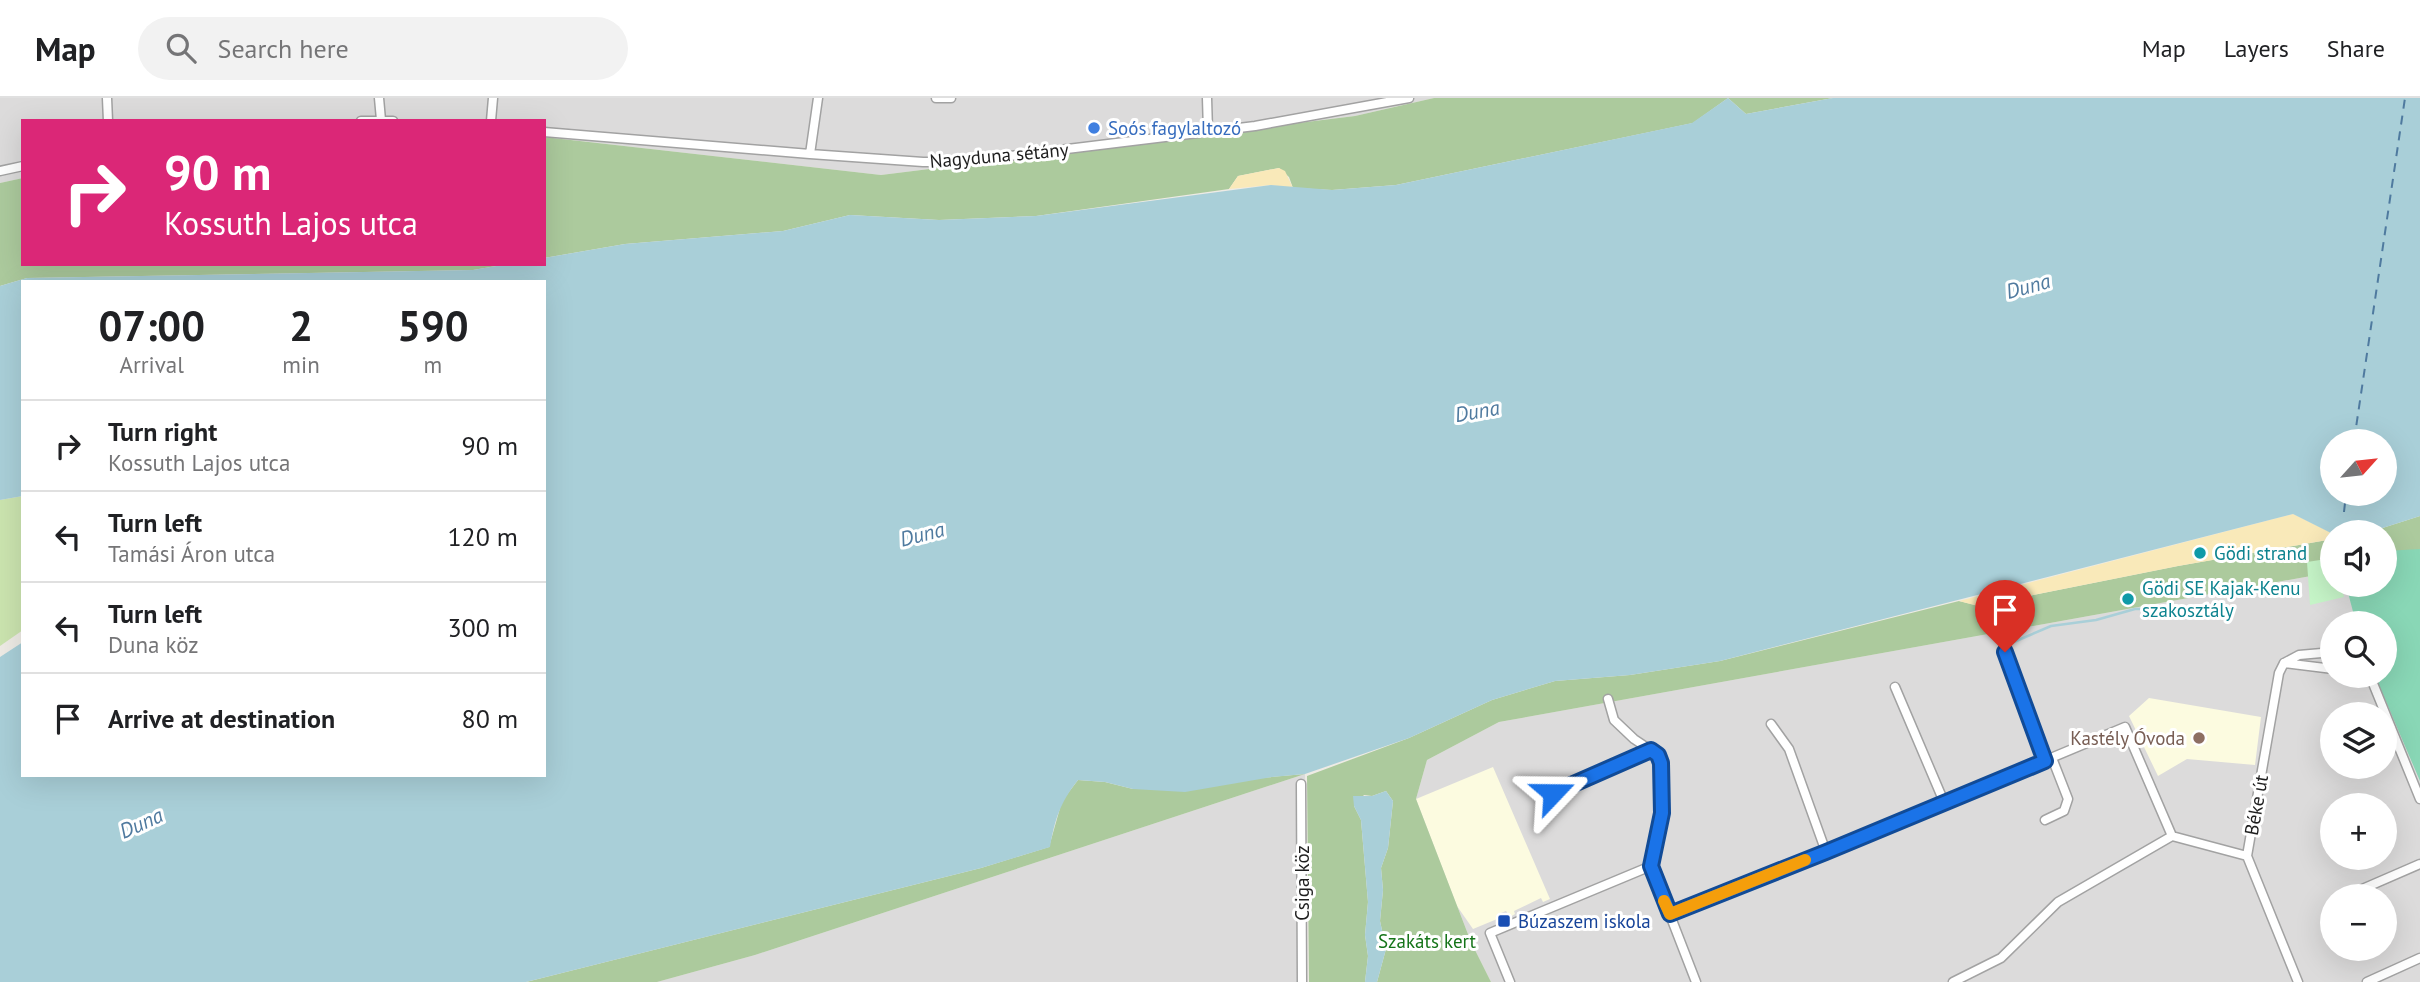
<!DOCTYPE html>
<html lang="en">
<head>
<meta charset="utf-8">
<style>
	:root { --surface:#fff; --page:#f2f2f2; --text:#202124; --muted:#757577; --line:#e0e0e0 }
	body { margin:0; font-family:"PT Sans",sans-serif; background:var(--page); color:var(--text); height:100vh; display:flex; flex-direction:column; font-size:26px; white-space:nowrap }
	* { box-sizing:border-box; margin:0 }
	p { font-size:23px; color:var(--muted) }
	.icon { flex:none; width:38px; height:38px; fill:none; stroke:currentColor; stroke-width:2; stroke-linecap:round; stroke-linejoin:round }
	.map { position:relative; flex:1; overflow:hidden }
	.details { position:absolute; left:21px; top:182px; width:525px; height:497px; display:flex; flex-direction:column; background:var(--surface); border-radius:0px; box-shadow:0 7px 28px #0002 }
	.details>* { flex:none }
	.hud { position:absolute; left:21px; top:21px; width:525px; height:147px; border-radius:0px; box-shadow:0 7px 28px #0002; background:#db2777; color:#fff; overflow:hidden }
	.needle { width:46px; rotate:63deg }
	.controls { position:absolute; left:2320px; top:331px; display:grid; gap:14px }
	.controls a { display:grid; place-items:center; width:77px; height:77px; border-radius:50%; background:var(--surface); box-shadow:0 7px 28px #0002; font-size:35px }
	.pin { position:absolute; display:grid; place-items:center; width:60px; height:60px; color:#fff; margin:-72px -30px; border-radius:50% 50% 50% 0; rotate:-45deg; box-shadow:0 0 7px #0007 }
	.pin .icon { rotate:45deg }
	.me { position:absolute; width:77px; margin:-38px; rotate:67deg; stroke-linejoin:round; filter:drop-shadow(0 0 5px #0008) }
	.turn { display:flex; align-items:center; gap:24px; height:147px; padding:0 28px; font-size:32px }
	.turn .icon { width:91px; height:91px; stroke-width:2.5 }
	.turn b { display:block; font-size:49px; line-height:60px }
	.eta { display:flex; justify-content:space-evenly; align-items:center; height:119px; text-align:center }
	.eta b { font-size:42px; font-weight:700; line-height:49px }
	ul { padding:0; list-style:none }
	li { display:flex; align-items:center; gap:21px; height:91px; padding:0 28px; border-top:2px solid var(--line) }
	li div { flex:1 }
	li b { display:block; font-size:26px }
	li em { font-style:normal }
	header { display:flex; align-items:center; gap:42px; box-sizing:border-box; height:98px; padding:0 35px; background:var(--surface); border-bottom:2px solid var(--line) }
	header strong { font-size:33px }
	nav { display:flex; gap:38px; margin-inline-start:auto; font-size:24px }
	.search { width:490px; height:63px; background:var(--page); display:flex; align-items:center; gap:18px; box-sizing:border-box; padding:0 24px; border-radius:38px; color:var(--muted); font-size:26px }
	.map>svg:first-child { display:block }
	.residential { fill:#dcdbdb; fill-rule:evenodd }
	.education { fill:#fcfbe0 }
	.grass { fill:#cbe4af }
	.forest { fill:#acca9d }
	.sand { fill:#f9e9b9 }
	.park { fill:#c6f5c8 }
	.pitch { fill:#89d7b6 }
	.water { fill:#a9cfd8; fill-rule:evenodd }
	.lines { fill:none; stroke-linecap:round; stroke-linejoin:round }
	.stream { stroke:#a9cfd8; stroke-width:2.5 }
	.ferry { stroke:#4f7a9f; stroke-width:2; stroke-dasharray:9 7; stroke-linecap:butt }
	.street-casing { stroke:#a2a2a2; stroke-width:11 }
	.street { stroke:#fff; stroke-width:8 }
	.route-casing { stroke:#114b97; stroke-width:18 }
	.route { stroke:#1a73e8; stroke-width:12 }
	.slow { stroke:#f59e0b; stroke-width:12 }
	.shop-dot { fill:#3f7fe0; stroke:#fff; stroke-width:2.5 }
	.culture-dot { fill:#0f9aa8; stroke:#fff; stroke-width:2.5 }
	.education-dot { fill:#8d6e63; stroke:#fff; stroke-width:2.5 }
	.transit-dot { fill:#1a4fb4; stroke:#fff; stroke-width:2.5 }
	.labels { text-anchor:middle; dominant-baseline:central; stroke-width:6; stroke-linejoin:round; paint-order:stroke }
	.shop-label { font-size:19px; fill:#366cbe; stroke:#fff; text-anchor:start }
	.street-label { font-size:19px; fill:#1e1e1e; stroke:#fff }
	.culture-label { font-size:19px; fill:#0d838f; stroke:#fff; text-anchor:start }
	.education-label { font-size:19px; fill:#785e54; stroke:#fff; text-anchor:end }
	.transit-label { font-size:19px; fill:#164399; stroke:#fff; text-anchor:start }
	.park-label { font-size:19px; fill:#157419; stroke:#fff }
	.water-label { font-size:21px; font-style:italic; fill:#4f7a9f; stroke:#fff }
</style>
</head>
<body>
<header>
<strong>Map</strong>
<div class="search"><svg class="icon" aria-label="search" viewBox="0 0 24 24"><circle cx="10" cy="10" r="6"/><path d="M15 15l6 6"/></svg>Search here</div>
<nav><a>Map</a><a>Layers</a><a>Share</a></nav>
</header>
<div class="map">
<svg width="2420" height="884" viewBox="0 0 2420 884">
	<rect width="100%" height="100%" fill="#eeebe5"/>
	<path class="residential" d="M0 0H1434L1355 18 881 77 544 39V23H23V80L0 85Z
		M2420 458V884H1491L1471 844 1416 701 1427 662 1499 624 2333 474V486H2385ZM2333 525H2385V578H2333ZM2333 616H2385V668H2333ZM2333 707H2385V760H2333ZM2333 798H2385V850H2333Z
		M1305 676 1306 884H657L755 857Z"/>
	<path class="education" d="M2149 600 2261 619 2255 667 2187 661 2158 678 2129 618Z
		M1493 669 1550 801 1543 804 1541 800 1514 813 1515 816 1510 819 1506 813 1501 815 1502 819 1473 831 1457 808 1416 701Z"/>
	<path class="grass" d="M23 398V532L0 548V402Z"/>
	<path class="forest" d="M1434 0H1728L1693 25 1396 87 1332 92 1293 90 1289 79 1279 70 1238 78 1229 91 1036 118 939 122 850 117 783 133 625 146 544 160V39L881 77 1355 18Z
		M1728 0H1833L1746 16Z
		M23 80V166H508L473 172 27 180 0 188V85Z
		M2420 418V458L2385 464V434H2370Z
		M2333 441V474L1499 624 1427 662 1416 701 1471 844 1491 884H1377L1386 851 1380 823 1383 792 1381 770 1388 750 1393 703 1386 693 1372 698 1364 697 1354 708 1361 722 1368 804 1365 837 1368 858 1365 884H1309L1307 678 1409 640 1492 602 1555 583 1630 577 1720 563 1959 503 1979 508 2178 468Z
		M1305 676 755 857 657 884H526L981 770 1049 749 1062 703 1078 682 1105 684 1133 691Z"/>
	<path class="sand" d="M1279 70 1285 73 1293 90 1271 87 1229 91 1238 78Z
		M2293 416 2332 435 2333 441 2178 468 1978 508 1959 503Z"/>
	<path class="park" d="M2333 460V486L2341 487 2344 499 2310 507 2307 464Z"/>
	<path class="pitch" d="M2420 451V683L2375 578H2385V525H2356L2346 487 2385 486V453Z"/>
	<path class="water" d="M1728 0 1746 16 1833 0H2420V418L2370 434H2333V436L2293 416 1720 563 1630 577 1555 583 1492 602 1409 640 1305 676 1272 679 1185 694 1133 691 1105 684 1078 682C1060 705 1055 721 1050 749L981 770 526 884H0V559L23 544V677H544V184H23V398L0 402V188L27 180 473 172 508 166H544V160L625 146 783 133 850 117 939 122 1036 118 1271 87 1332 92 1396 87 1692 25ZM2333 343H2385V396H2333Z
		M1386 693 1393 703 1388 750 1381 770 1383 792 1380 823 1386 851 1377 884H1365L1368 858 1365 837 1368 804 1361 722 1354 708 1353 698H1372Z"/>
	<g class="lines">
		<path class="stream" d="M2007 547 2051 528 2096 522 2135 511H2156"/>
		<path class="ferry" d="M2354 343 2405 0
			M2344 414 2346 396"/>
		<defs>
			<path id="street" d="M107 0 108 23
				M379 0 381 22
				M936 0H951
				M1207 0 1208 33
				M361 23H393
				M491 23 493 0
				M544 34 810 56 923 64H960L1255 28 1409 0
				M810 56 818 0
				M0 73 23 68
				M2005 554 2045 663
				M2284 565 2279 575 2247 758 2298 884
				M2284 565 2299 557 2333 554
				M2284 565 2333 571
				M2370 578 2420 701
				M1895 589 1944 704
				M1608 601 1614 622 1634 641 1658 657 1661 665 1662 715 1651 768 1696 884
				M1771 626 1789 651 1826 754
				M1301 686 1302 884
				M1553 695 1651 652
				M2045 722 2064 713 2068 701 2052 660
				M2360 792 2420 766
				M1670 816 1826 754 2125 629 2172 738
				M1510 884 1490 835 1651 768
				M1953 884 2001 860 2058 804 2172 738 2247 758
				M2367 884 2420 860"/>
		</defs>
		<use href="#street" class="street-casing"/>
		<use href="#street" class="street"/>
	</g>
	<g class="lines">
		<defs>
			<path id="route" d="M1553 695 1651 652 1658 657 1661 665 1662 715 1651 768 1670 816 1826 754 2045 663 2005 554"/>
		</defs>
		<use href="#route" class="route-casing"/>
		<use href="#route" class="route"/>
		<path class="slow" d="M1664 803 1670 816 1805 762"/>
	</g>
	<circle class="shop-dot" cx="1094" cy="30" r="7"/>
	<g class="culture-dot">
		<circle cx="2200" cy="455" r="7"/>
		<circle cx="2128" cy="501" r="7"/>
	</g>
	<circle class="education-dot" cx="2199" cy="640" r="7"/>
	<rect class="transit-dot" x="1497" y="816" width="14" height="14" rx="3.5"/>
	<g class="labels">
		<g class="shop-label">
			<text x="1108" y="30">Soós fagylaltozó</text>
		</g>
		<g class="street-label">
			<text transform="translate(999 57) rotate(-5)">Nagyduna sétány</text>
			<text transform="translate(2256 707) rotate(-80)">Béke út</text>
			<text transform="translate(1302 785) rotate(-90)">Csiga köz</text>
		</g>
		<g class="culture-label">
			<text x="2214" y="455">Gödi strand</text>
			<text x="2142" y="490">Gödi SE Kajak-Kenu<tspan x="2142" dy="22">szakosztály</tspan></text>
		</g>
		<g class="education-label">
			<text x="2185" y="640">Kastély Óvoda</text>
		</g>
		<g class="transit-label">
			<text x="1518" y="823">Búzaszem iskola</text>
		</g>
		<g class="park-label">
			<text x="1427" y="843">Szakáts kert</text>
		</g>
		<g class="water-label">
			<text transform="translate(2028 188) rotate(-15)">Duna</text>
			<text transform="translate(1477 313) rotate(-10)">Duna</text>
			<text transform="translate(922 436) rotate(-14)">Duna</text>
			<text transform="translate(141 725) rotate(-24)">Duna</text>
		</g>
	</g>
</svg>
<div class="controls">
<a><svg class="needle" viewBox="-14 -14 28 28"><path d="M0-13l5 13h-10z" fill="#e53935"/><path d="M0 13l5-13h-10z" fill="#757577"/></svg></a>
<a><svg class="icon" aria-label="sound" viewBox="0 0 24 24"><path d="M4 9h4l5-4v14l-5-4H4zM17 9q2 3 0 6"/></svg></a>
<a><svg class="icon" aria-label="search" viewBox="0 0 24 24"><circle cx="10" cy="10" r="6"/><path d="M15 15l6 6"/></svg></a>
<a><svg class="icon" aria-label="layers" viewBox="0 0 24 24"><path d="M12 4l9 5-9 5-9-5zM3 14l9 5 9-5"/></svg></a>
<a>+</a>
<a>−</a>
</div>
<div class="pin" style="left:2005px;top:554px;background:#d93025"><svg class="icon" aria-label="arrive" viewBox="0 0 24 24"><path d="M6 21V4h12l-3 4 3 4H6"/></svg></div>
<svg class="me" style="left:1553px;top:695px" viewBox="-20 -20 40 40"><path d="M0-17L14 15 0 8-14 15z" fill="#1a73e8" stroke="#fff" stroke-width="4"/></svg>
<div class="hud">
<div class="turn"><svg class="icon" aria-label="right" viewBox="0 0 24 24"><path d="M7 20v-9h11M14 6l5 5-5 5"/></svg><div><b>90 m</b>Kossuth Lajos utca</div></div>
</div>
<section class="details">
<div class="eta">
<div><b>07:00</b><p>Arrival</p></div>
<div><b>2</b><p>min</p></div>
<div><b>590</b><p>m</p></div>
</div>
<ul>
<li><svg class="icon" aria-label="right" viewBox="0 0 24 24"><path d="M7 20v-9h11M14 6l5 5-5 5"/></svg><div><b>Turn right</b><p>Kossuth Lajos utca</p></div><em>90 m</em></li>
<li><svg class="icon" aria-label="left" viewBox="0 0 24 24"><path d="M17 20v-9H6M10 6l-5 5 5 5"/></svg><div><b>Turn left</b><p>Tamási Áron utca</p></div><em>120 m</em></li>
<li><svg class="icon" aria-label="left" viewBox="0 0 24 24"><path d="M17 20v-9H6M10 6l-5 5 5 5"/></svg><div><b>Turn left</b><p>Duna köz</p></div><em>300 m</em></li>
<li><svg class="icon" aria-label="arrive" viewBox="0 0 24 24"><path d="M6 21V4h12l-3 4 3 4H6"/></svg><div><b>Arrive at destination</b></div><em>80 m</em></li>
</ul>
</section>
</div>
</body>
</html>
